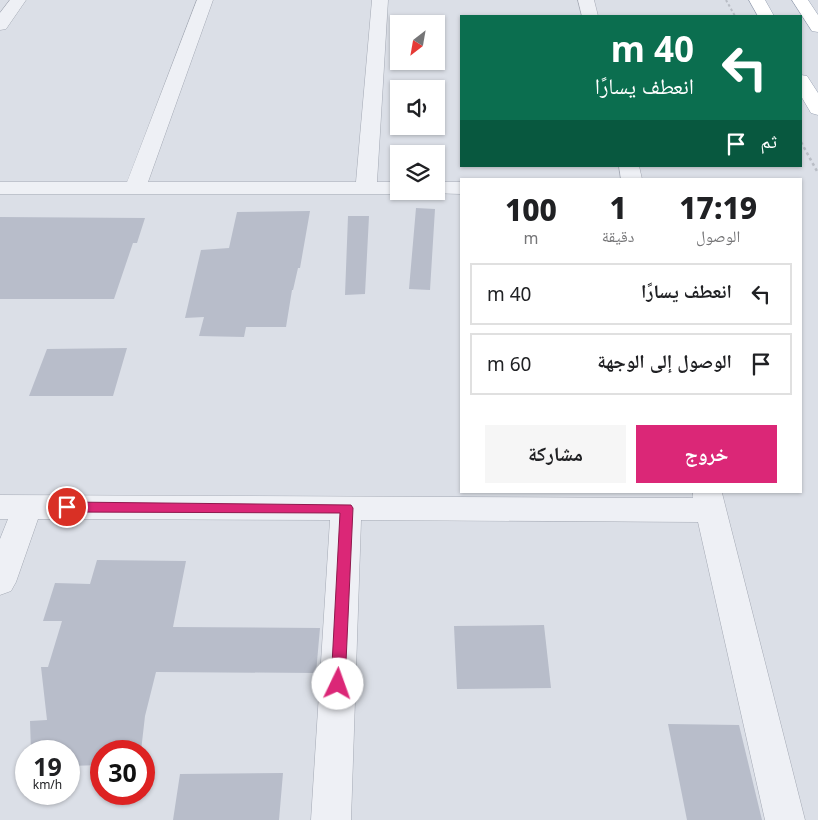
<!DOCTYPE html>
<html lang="ar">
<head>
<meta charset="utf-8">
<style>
	:root { --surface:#fff; --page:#f6f6f6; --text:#202124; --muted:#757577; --line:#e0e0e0; --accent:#db2777 }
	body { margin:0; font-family:"Noto Sans","Noto Naskh Arabic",sans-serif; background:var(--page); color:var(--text); direction:rtl; height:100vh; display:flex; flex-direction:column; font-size:19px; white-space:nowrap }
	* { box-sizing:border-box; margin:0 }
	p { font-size:16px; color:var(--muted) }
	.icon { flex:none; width:28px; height:28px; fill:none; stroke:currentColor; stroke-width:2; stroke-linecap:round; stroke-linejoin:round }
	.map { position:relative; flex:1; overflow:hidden; direction:ltr }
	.details { position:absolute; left:460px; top:178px; width:342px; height:315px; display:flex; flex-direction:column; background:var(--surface); border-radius:0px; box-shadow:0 1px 4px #0004; direction:rtl }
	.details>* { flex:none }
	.banner { position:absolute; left:460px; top:15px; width:342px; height:152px; border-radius:0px; box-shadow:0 1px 4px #0004; direction:rtl; background:#0b6e4f; color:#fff; overflow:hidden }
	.needle { width:32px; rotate:211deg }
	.buttons { position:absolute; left:390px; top:15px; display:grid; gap:10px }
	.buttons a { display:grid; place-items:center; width:55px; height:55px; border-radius:0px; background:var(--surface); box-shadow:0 1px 4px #0004; font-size:25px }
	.speed { position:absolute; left:15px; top:740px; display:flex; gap:10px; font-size:25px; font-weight:700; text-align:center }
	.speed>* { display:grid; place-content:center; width:65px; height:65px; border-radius:50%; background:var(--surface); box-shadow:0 1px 4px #0004; line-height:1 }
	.speed small { font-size:12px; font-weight:400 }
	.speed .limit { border:8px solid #d22; background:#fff; color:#111 }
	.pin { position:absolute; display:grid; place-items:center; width:42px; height:42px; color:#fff; margin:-21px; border:2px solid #fff; border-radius:50%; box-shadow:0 1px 5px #0007 }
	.me { position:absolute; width:55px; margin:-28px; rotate:3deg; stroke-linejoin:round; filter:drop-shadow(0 0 4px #0008) }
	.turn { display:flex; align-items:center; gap:18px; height:105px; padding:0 25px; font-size:22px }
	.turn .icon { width:65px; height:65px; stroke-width:2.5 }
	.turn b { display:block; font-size:35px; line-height:42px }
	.then { display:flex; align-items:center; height:48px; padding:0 25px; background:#0003; gap:10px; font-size:19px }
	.eta { display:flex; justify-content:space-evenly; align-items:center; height:85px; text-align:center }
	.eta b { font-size:30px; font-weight:800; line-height:35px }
	.cta { display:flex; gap:10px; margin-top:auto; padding:10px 25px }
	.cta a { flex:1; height:58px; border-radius:0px; background:var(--accent); color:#fff; font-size:20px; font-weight:800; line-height:58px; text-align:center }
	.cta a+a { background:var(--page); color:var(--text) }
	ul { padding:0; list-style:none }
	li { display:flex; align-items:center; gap:15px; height:62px; margin:0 10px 8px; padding:0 15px; border:2px solid var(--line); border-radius:0px }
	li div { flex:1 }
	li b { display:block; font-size:19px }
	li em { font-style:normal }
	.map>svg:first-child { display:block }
	.building { fill:#b8bdca }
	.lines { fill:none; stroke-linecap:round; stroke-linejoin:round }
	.minor-casing { stroke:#a4a9b4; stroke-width:1 }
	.major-casing { stroke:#99a2b3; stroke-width:1 }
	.path-far1 { stroke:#b9bdc5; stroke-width:2; stroke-dasharray:2.5 2.5; stroke-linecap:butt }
	.path { stroke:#b9bdc5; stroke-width:2.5; stroke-dasharray:3 3; stroke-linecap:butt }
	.minor { fill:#eef0f5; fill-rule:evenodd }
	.major { fill:#fff; fill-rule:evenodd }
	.route { fill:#db2777; stroke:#8e194d }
</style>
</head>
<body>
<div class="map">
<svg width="818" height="820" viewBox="0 0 818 820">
	<rect width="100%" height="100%" fill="#dbdfe7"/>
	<path class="building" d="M416 208 435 209 430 290 409 289Z
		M310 211 300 268H298L293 290H292L286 327H246L244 337 199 336 204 317 185 318 201 250 229 248 237 212Z
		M348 216H369L365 294 345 295Z
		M0 217 145 218 137 243H133L114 299H0Z
		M127 348 113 396H29L47 349Z
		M97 560 186 561 173 627 320 628 316 673 156 672 145 716 141 751H101V765L69 766V751H31L30 721 47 720 41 667H48L62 621H43L55 583 90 584Z
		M544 625 551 688 457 689 454 626Z
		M668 724 739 725 762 820H687Z
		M283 773 279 820H173L180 774Z"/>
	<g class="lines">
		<defs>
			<path id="minor" d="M10 0H26L6 29 0 30V13Z
				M197 0H213L148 182H356L372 0H388L377 182H399V191H407V193L399 194H0V182H127Z
				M578 0H594L598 16H582Z
				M619 166H639L642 179H621Z
				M436 182H461V194L428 193V191H436Z
				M693 491H721L722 493 805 820H765L698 522 361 520 351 820H311L330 520 38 519 16 582 11 591 0 595V539L8 519H0V495L693 498Z"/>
			<path id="major" d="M749 0H765L774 16H758Z
				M792 0H808L818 15V32L812 31Z
				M801 75 807 76 818 93V115L811 113 801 96Z"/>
		</defs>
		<use href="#minor" class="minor-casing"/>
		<use href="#major" class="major-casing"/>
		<path class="path-far1" d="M726 0 735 16"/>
		<path class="path" d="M801 142 818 173"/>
		<use href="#minor" class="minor"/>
		<use href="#major" class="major"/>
	</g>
	<path class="route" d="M67 502 351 505 353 508 345 684 343 688 338 690 333 688 331 684 340 513 67 512 63 511 61 507 63 504Z"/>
</svg>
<div class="buttons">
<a><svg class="needle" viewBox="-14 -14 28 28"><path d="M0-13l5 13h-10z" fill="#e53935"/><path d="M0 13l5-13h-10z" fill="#757577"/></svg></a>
<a><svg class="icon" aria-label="sound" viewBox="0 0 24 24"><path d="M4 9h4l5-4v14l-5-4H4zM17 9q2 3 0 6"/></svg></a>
<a><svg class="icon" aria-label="layers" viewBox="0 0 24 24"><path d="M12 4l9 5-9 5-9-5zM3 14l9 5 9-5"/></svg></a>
</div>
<div class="speed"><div>19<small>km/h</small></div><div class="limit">30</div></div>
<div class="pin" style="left:67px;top:507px;background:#d93025"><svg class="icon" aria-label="arrive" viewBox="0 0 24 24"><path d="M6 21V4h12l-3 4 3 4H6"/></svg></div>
<svg class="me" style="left:338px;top:684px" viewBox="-20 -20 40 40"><circle r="19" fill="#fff"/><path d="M0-13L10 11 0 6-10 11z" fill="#db2777"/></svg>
<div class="banner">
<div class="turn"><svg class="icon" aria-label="left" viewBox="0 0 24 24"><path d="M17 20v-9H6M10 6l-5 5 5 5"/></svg><div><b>40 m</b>انعطف يسارًا</div></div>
<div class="then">ثم<svg class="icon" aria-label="arrive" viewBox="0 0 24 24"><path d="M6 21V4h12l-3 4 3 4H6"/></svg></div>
</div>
<section class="details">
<div class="eta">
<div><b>17:19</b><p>الوصول</p></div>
<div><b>1</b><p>دقيقة</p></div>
<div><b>100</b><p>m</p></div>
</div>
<ul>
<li><svg class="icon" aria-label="left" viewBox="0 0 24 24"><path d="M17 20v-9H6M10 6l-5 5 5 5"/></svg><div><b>انعطف يسارًا</b></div><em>40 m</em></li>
<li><svg class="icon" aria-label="arrive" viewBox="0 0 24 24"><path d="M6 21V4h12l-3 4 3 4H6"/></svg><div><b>الوصول إلى الوجهة</b></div><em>60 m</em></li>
</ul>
<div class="cta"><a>خروج</a><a>مشاركة</a></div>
</section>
</div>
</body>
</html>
